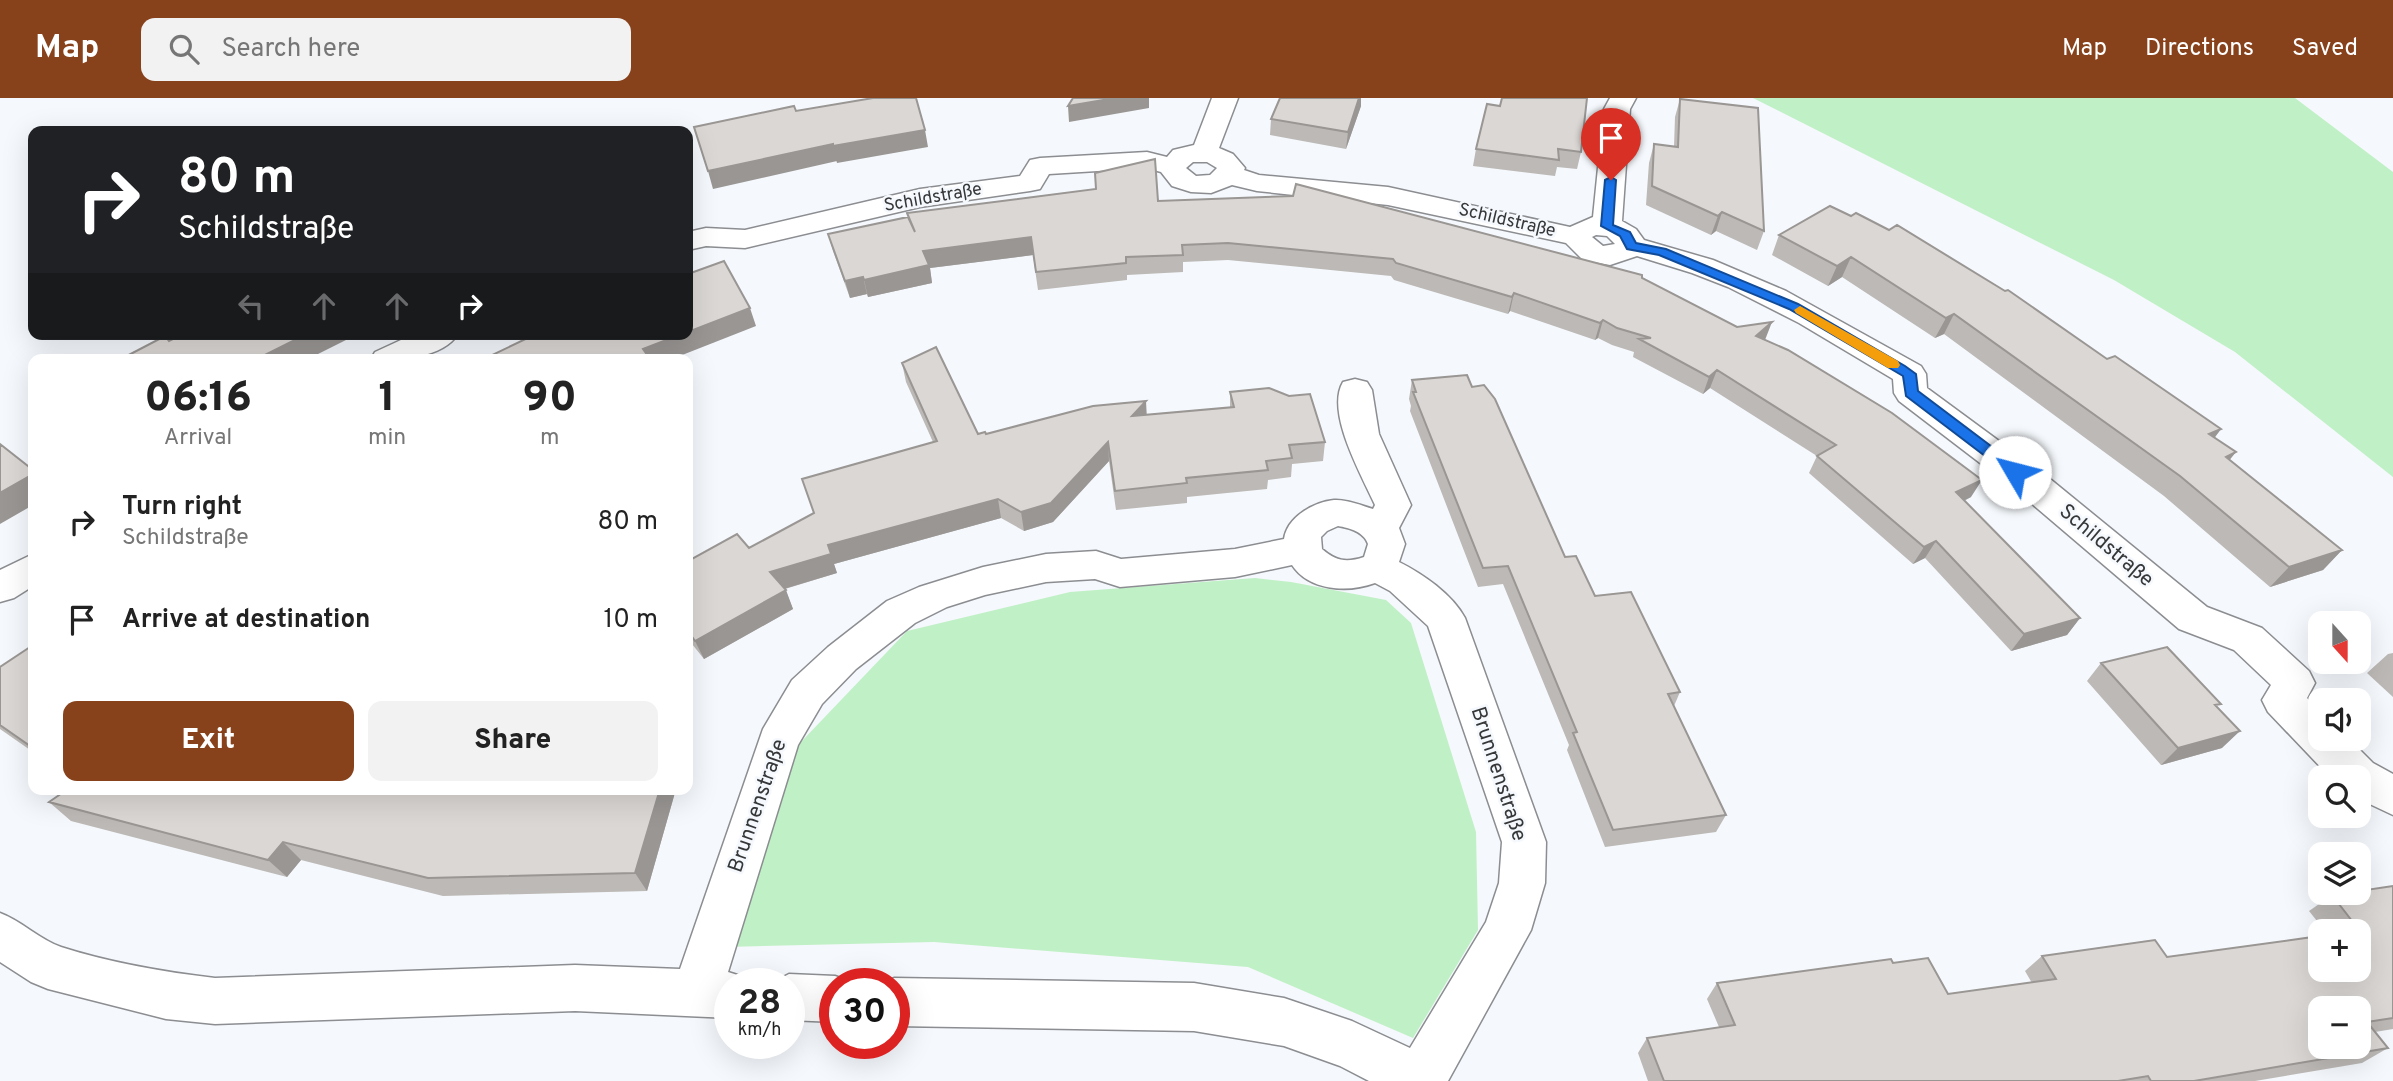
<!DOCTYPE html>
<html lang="en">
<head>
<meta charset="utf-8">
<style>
	:root { --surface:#fff; --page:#f2f2f2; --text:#222; --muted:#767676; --accent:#87411b }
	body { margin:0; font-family:Overpass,sans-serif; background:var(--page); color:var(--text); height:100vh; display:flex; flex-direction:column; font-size:26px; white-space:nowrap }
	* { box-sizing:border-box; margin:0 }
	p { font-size:23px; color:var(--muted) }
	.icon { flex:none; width:38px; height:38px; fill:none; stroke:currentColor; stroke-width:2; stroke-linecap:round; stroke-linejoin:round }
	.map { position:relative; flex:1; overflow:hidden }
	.sheet { position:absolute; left:28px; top:256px; width:665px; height:441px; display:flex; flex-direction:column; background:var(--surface); border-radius:14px; box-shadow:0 7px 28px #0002 }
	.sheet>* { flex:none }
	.banner { position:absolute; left:28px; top:28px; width:665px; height:214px; border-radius:14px; box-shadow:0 7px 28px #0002; background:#202124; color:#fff; overflow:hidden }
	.needle { width:46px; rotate:159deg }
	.tools { position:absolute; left:2308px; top:513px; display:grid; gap:14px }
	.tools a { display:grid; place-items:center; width:63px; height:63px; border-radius:14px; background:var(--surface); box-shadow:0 7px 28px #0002; font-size:35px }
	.speed { position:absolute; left:714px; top:870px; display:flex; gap:14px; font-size:35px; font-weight:700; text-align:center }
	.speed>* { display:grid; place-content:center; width:91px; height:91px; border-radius:50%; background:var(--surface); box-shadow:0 7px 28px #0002; line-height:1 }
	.speed small { font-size:18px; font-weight:400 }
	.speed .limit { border:10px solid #d22; background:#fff; color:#111 }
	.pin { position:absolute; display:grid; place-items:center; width:60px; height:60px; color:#fff; margin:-72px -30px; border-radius:50% 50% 50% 0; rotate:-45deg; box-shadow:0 0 7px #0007 }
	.pin .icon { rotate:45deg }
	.me { position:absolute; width:77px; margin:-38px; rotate:307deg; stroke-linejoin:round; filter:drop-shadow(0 0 5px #0008) }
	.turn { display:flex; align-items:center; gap:24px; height:147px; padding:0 35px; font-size:32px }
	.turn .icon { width:91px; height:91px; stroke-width:2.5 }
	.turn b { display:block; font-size:49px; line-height:60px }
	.lanes { display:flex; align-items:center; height:66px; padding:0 35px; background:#0003; justify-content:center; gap:35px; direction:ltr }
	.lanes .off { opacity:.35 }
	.eta { display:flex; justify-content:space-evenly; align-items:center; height:119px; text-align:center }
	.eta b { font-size:42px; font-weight:800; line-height:49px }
	.primary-button { display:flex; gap:14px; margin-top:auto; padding:14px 35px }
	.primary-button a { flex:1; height:80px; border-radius:14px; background:var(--accent); color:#fff; font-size:28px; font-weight:800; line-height:80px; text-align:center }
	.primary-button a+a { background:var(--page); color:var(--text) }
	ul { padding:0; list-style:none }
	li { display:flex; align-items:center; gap:21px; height:98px; padding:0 35px }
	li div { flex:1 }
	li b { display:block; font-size:26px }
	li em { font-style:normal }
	header { display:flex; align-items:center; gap:42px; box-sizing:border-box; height:98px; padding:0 35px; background:var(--accent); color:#fff }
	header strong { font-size:33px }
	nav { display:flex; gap:38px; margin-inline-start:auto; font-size:24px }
	.search { width:490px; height:63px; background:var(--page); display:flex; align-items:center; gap:18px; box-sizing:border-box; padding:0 24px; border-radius:14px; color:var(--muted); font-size:26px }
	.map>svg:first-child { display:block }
	.green { fill:#c0f0c5 }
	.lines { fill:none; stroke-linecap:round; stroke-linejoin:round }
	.minor-casing { stroke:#8b8d91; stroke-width:3 }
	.minor { fill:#fff; fill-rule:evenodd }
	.wall { fill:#bcb9b6 }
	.shaded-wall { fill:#999694 }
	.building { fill:#dbd7d4; stroke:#999694; stroke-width:2; fill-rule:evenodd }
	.route { fill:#1a73e8; stroke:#114b97; stroke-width:2 }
	.slow { fill:#f59e0b }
	.labels { text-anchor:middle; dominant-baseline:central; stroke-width:5; stroke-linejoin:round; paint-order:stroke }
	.far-street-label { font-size:18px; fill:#363738; stroke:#f5f8fc }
	.street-label { font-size:21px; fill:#363738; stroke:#f5f8fc }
</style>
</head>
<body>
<header>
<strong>Map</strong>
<div class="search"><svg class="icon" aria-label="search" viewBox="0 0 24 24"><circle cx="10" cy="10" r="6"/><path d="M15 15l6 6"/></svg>Search here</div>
<nav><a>Map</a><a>Directions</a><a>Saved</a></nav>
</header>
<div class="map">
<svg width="2393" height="983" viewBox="0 0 2393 983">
	<rect width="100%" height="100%" fill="#f5f8fc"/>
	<path class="green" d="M1753 0H2295L2393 74V379L2235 254 2114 182Z
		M1255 480 1291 484 1386 502 1411 525 1476 734 1478 832 1413 940 1248 869 934 844 725 849 800 645 907 533 1070 494Z"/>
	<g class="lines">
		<defs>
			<path id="minor" d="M1212 0H1238L1219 50 1233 56 1245 70 1244 72 1259 77 1388 89 1570 129 1593 119 1604 11 1610 0H1636L1630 11 1622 123 1636 131 1644 142 1713 162 1786 193 1921 268 1926 276 1927 290 2044 376 2207 509 2262 530 2309 573 2315 585 2307 600 2320 613V640H2348L2373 665 2393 676V717L2359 701V679H2330L2268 614 2262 602 2271 587 2234 552 2179 531 2018 394 1899 303 1894 295 1893 281 1799 225 1728 189 1692 175 1637 158 1610 167 1583 162 1566 145 1388 107 1257 93 1232 87 1211 95 1191 94 1172 88 1161 74 1146 70 1049 76 1040 91 1030 93 920 109 745 150 706 148 688 152V134L706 130 745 132 920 91 1020 78 1030 62 1040 60 1147 54 1167 59 1173 52 1194 47ZM1193 64H1207L1217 70 1210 77 1196 78 1186 70ZM1596 137 1607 138 1615 146 1603 148 1592 139Z
				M414 236H458C441 262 398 261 371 261L375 254Z
				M1355 281 1367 284 1372 292 1379 336 1411 407 1399 430 1405 446 1399 464C1423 476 1452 496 1465 520L1546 744 1545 785 1531 832 1448 983H1369L1340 968 1284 948 1194 933 894 928V886H881L894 880 1194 885 1284 900 1352 923 1410 950 1486 824 1499 785 1502 744 1428 528 1390 493 1375 485C1348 495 1309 493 1292 467L1235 479 1120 489 1095 481 1046 484 985 497 947 509 915 525 856 571 822 606 798 647 728 874 747 880 749 886H730V920L575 913 215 926 166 921 48 891 31 884 0 864V815C22 823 40 842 61 849 111 865 164 874 215 880L575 867 680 871 763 631 792 582 828 549 887 503 919 489 983 469 1046 456 1096 453 1121 461 1235 451 1284 441C1287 419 1314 404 1334 402 1346 401 1361 407 1373 411L1375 407C1362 378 1325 314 1343 284ZM1338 428C1350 430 1364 434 1368 446L1364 459C1346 465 1336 463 1322 451L1321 439 1327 433Z
				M33 456V488L14 500 0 504V472Z
				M789 876 835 878 852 884 835 886V924L789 922V886H770Z"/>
		</defs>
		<use href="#minor" class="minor-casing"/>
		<use href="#minor" class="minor"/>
	</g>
	<path class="wall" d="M1280 0H1361V8L1346 51 1270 37 1271 21Z
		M1680 1 1764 133 1757 152 1716 133 1711 137 1646 107 1649 65 1654 46 1674 49 1675 19Z
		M1487 6 1581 54 1577 71 1557 69 1555 78 1473 68 1476 51Z
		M1095 75 1158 103 1642 180 1764 242 1971 399 1964 403 2080 520 2067 537 2011 553 1925 460 1913 466 1809 375 1817 358 1710 290 1703 296 1633 259 1634 254 1612 247 1598 240 1595 242 1510 213 1508 216 1394 182 1391 178 1228 162 1183 164V174L1127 177V182L1038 192 1033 157 930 170 932 185 868 199 867 196 850 200 833 153 828 136 908 119 907 115 1096 91Z
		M1830 108 2107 261 2221 331 2215 339 2230 362 2342 452 2323 472 2270 489 2164 398 1944 236 1935 240 1842 179 1828 188 1772 157 1779 137Z
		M902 265 978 336H986L1146 303V317L1230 309V294L1325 344 1323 363 1292 366 1291 379 1268 382 1267 391 1187 399V405L1116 412 1109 363 1053 424 1024 433 1001 420 834 466 837 475 785 491 793 511 704 561 688 541V463L749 450 814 415 802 381 933 344 906 284Z
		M1412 282 1472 289 1565 459 1595 498 1680 594 1674 608 1726 717 1716 734 1605 749 1567 652 1569 647 1503 486 1478 489 1410 313 1411 308 1409 301Z
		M33 547V654L0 631V569Z
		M2393 555V599L2367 575 2388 556Z
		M2101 565 2217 610 2222 650 2161 667 2087 583Z
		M68 691H676L647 793 443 798 301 762 287 779 71 723 49 704Z
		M2393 788V931L2375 934 2388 950 2362 965 2255 983H1648L1638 955 1647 940 1719 929 1707 901 1717 885 1893 865 1948 896 2032 885 2025 873 2042 858 2167 859 2359 833H2325L2309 813 2332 797Z"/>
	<path class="shaded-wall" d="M1115 0H1149V10L1069 24 1068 8Z
		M1359 0H1361V8L1346 51 1348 34Z
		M925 32 928 49 837 65 833 48Z
		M833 46 837 63 713 91 708 73Z
		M1722 114 1716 133 1711 137 1718 118Z
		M1031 139 1033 157 930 170 932 185 868 199 864 182 923 153Z
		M1851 159 1842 179 1828 188 1837 168Z
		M863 179 867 196 850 200 845 183Z
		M1514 195 1510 213 1508 216 1512 199Z
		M750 210 756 228 672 261H647L643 251 682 236H688V234Z
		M1954 216 1944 236 1935 240 1946 220Z
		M1603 222 1598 240 1595 242 1600 225Z
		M1772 224 1765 242 1756 238Z
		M307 236 356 237 308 261H257Z
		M1717 272 1710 290 1703 296 1709 279Z
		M1146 303 1147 322 1132 318Z
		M2221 331 2206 351 2209 336Z
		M1108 344 1109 363 1053 424 1024 433 1021 414Z
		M2236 354 2220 374 2226 359Z
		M33 376V407L0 426V395Z
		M1982 382 1971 399 1945 412 1956 394Z
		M998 401 1001 420 834 466 837 475 777 493 770 474 828 447Z
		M1936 443 1925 460 1913 466 1924 449Z
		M2342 452 2323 472 2270 489 2289 469Z
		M786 492 793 511 704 561 695 543Z
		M2080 520 2067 537 2011 553 2024 536Z
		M2240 633 2222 650 2161 667 2178 650Z
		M660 691H676L647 793 635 775Z
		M283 744 301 762 287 779 268 762Z"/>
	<path class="building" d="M873 0H916L925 32 833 48V46L708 73 694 29 794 8 796 13Z
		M1073 0H1115L1068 8Z
		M1280 0H1359L1348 34 1271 21Z
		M1502 0H1587L1581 54 1558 51 1559 62 1476 51 1487 6 1500 8Z
		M1680 1 1758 10 1764 133 1722 114 1718 118 1652 88 1654 46 1678 49Z
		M1155 61 1158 103 1293 98 1296 86 1642 177V180L1737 229 1772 224 1756 238 1788 252 1892 315 1982 382 1956 394 2080 520 2024 536 1936 443 1924 449 1817 358 1836 347 1717 272 1709 279 1639 241 1651 240 1617 230 1603 222 1600 225 1514 195 1512 199 1396 165 1393 161 1228 145 1182 147 1183 157 1126 159V165L1036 174 1031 139 923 153 929 167 864 182 863 179 845 183 828 136 908 119 915 134 907 115 1096 91 1095 75Z
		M1830 108 1851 118 1856 115 1889 132 1897 127 2005 193 2008 192 2107 261 2115 258 2221 331 2209 336 2236 354 2226 359 2342 452 2289 469 2180 378 1954 216 1946 220 1851 159 1837 168 1779 137Z
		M724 163 750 210 688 234V176Z
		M183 236H307L257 261H121L165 238 169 243Z
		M536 236H682L643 251 650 261H484Z
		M936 249 978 336 985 334 986 336 1093 308 1146 303 1132 318 1234 309 1230 294 1269 290 1289 298 1310 296 1325 344 1289 347 1292 360 1266 363 1268 372 1186 380 1187 385 1115 393 1108 344 1051 405 1021 414 998 401 828 447 831 456 770 474 786 492 695 543 688 533V463L737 436 749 450 814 415 802 381 937 343 902 265Z
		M1467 277 1472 289 1484 287 1495 301 1565 459 1576 458 1595 498 1631 494 1680 594 1668 596 1726 717 1613 732 1573 635 1577 634 1508 468 1483 470 1413 294H1416L1412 282Z
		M0 346 33 372V376L0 395Z
		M33 547V650L0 627V569Z
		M2167 549 2221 606 2215 607 2240 633 2178 650 2101 565Z
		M68 691H660L635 775 428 780 283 744 268 762 49 704Z
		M2393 788V920L2367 924 2388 950 2194 983H2151L2148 978 2118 983H1664L1647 940 1735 927 1717 885 1891 861 1893 865 1928 860 1948 896 2056 881 2042 858 2155 842 2167 859 2320 838V872H2359V833H2353L2359 832 2332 797 2349 794H2359V793ZM2320 910H2359V948H2320Z"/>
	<path class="route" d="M1611 79 1616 82 1613 127 1630 134 1636 145 1666 151 1798 206 1905 268 1916 276 1918 293 2020 370 2023 374 2020 377H2010L1906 298 1903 278 1789 211 1659 157 1627 151 1620 138 1601 128 1605 82Z"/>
	<path class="slow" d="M1800 208 1898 263 1900 267 1898 270H1888L1796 215 1794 212Z"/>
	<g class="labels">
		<g class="far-street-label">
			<text transform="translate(933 100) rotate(-10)">Schildstraße</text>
			<text transform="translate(1507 123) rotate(13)">Schildstraße</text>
		</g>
		<g class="street-label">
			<text transform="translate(2106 448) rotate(40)">Schildstraße</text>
			<text transform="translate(1498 676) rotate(72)">Brunnenstraße</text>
			<text transform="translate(758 708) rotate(-71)">Brunnenstraße</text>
		</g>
	</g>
</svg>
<div class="tools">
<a><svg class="needle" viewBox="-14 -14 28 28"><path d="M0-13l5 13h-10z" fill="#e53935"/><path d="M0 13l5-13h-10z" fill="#767676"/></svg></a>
<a><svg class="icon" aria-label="sound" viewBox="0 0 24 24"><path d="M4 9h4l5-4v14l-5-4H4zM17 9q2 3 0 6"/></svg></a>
<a><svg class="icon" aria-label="search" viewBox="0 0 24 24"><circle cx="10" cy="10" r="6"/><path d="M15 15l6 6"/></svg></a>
<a><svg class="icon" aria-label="layers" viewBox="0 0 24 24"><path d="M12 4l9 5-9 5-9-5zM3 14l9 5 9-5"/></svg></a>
<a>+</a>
<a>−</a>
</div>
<div class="speed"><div>28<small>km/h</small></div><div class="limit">30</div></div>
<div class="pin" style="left:1611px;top:82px;background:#d93025"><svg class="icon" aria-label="arrive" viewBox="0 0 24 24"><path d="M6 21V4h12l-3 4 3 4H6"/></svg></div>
<svg class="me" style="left:2015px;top:374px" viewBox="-20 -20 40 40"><circle r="19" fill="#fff"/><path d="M0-13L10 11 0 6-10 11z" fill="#1a73e8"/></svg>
<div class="banner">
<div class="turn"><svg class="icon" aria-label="right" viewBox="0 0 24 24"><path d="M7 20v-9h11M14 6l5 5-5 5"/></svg><div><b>80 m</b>Schildstraße</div></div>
<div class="lanes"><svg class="icon off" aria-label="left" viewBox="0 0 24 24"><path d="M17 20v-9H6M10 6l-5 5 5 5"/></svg><svg class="icon off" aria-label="ahead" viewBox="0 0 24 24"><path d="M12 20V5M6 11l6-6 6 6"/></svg><svg class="icon off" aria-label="ahead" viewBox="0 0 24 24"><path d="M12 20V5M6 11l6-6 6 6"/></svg><svg class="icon" aria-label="right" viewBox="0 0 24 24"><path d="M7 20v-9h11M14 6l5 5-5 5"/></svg></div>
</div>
<section class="sheet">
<div class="eta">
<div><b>06:16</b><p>Arrival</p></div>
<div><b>1</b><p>min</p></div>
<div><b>90</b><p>m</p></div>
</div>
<ul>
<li><svg class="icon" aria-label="right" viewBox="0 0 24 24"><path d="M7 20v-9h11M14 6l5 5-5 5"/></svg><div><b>Turn right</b><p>Schildstraße</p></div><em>80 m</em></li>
<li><svg class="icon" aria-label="arrive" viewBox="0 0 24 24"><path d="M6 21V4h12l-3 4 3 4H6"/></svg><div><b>Arrive at destination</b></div><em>10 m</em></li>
</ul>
<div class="primary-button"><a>Exit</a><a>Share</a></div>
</section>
</div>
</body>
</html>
